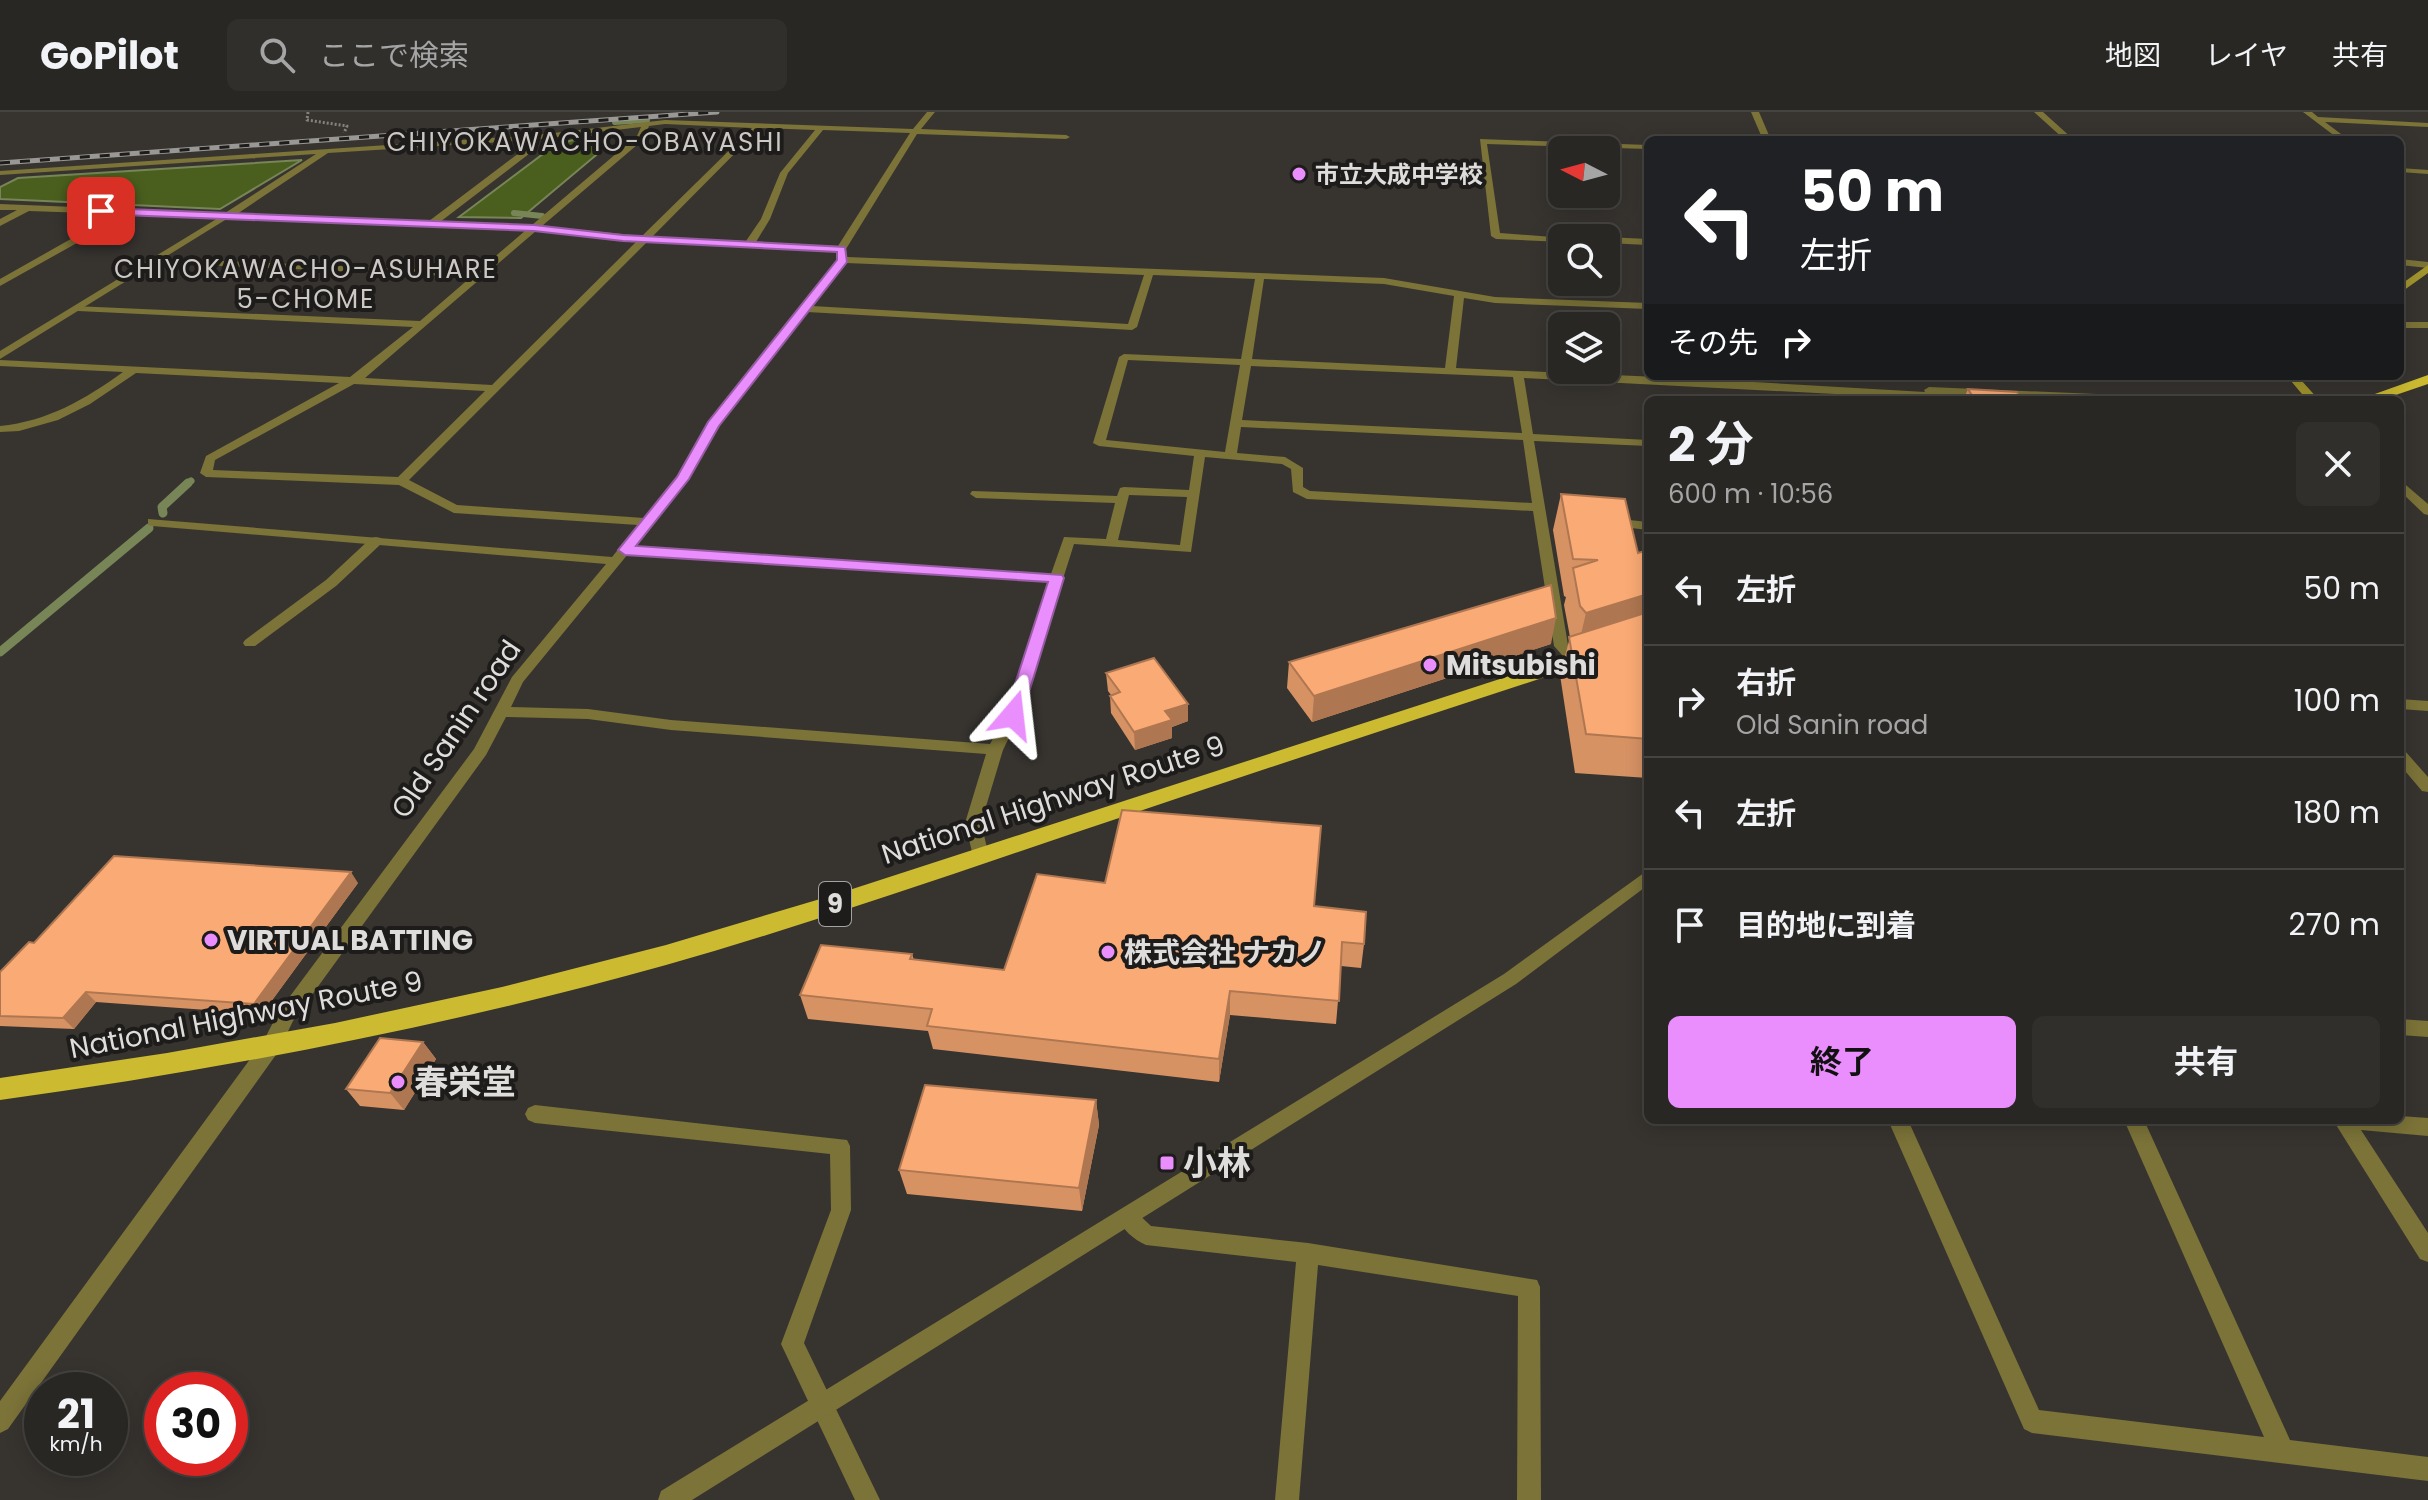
<!DOCTYPE html>
<html lang="ja">
<head>
<meta charset="utf-8">
<style>
	:root { --surface:#292724; --page:#312f2c; --text:#f1f3f6; --muted:#a5a5a6; --line:#454441; --accent:#ea8dfd }
	body { margin:0; font-family:Poppins,"Noto Sans JP",sans-serif; background:var(--page); color:var(--text); height:100vh; display:flex; flex-direction:column; font-size:30px; white-space:nowrap }
	* { box-sizing:border-box; margin:0 }
	p { font-size:26px; color:var(--muted) }
	.icon { flex:none; width:44px; height:44px; fill:none; stroke:currentColor; stroke-width:2; stroke-linecap:round; stroke-linejoin:round }
	.map { position:relative; flex:1; overflow:hidden }
	.drawer { position:absolute; left:1644px; top:284px; width:760px; height:728px; display:flex; flex-direction:column; background:var(--surface); border-radius:12px; box-shadow:0 4px 20px #0003,0 0 0 2px var(--line) }
	.drawer>* { flex:none }
	.hud { position:absolute; left:1644px; top:24px; width:760px; height:244px; border-radius:12px; box-shadow:0 4px 20px #0003,0 0 0 2px var(--line); background:#202124; color:#fff; overflow:hidden }
	.needle { width:52px; rotate:276deg }
	.controls { position:absolute; left:1548px; top:24px; display:grid; gap:16px }
	.controls a { display:grid; place-items:center; width:72px; height:72px; border-radius:12px; background:var(--surface); box-shadow:0 4px 20px #0003,0 0 0 2px var(--line); font-size:40px }
	.speed { position:absolute; left:24px; top:1260px; display:flex; gap:16px; font-size:40px; font-weight:700; text-align:center }
	.speed>* { display:grid; place-content:center; width:104px; height:104px; border-radius:50%; background:var(--surface); box-shadow:0 4px 20px #0003,0 0 0 2px var(--line); line-height:1 }
	.speed small { font-size:20px; font-weight:400 }
	.speed .limit { border:12px solid #d22; background:#fff; color:#111 }
	.pin { position:absolute; display:grid; place-items:center; width:68px; height:68px; color:#fff; margin:-34px; border-radius:16px; box-shadow:0 4px 12px #0006 }
	.me { position:absolute; width:88px; margin:-44px; rotate:17deg; stroke-linejoin:round; filter:drop-shadow(0 0 6px #0008) }
	.turn { display:flex; align-items:center; gap:28px; height:168px; padding:0 24px; font-size:36px }
	.turn .icon { width:104px; height:104px; stroke-width:2.5 }
	.turn b { display:block; font-size:56px; line-height:68px }
	.then { display:flex; align-items:center; height:76px; padding:0 24px; background:#0003; gap:16px; font-size:30px }
	.round { display:grid; place-items:center; flex:none; width:84px; height:84px; border-radius:12px; background:var(--page) }
	.headline { display:flex; align-items:center; justify-content:space-between; height:136px; padding:0 24px }
	h1 { font-size:48px; font-weight:700; line-height:60px }
	.primary-button { display:flex; gap:16px; margin-top:auto; padding:16px 24px }
	.primary-button a { flex:1; height:92px; border-radius:12px; background:var(--accent); color:#111; font-size:32px; font-weight:700; line-height:92px; text-align:center }
	.primary-button a+a { background:var(--page); color:var(--text) }
	ul { padding:0; list-style:none }
	li { display:flex; align-items:center; gap:24px; height:112px; padding:0 24px; border-top:2px solid var(--line) }
	li div { flex:1 }
	li b { display:block; font-size:30px }
	li em { font-style:normal }
	header { display:flex; align-items:center; gap:48px; box-sizing:border-box; height:112px; padding:0 40px; background:var(--surface); border-bottom:2px solid var(--line) }
	header strong { font-size:38px }
	nav { display:flex; gap:44px; margin-inline-start:auto; font-size:28px }
	.search { width:560px; height:72px; background:var(--page); display:flex; align-items:center; gap:20px; box-sizing:border-box; padding:0 28px; border-radius:12px; color:var(--muted); font-size:30px }
	.map>svg:first-child { display:block }
	.water { fill:#4a5f1e; stroke:#778557; stroke-width:2 }
	.lines { fill:none; stroke-linecap:round; stroke-linejoin:round }
	.stream-far2 { stroke:#778557; stroke-width:6 }
	.stream-far1 { stroke:#778557; stroke-width:7 }
	.stream { stroke:#778557; stroke-width:9 }
	.path { stroke:#84817e; stroke-width:3; stroke-dasharray:2 2; stroke-linecap:butt }
	.service { fill:#7b7338; fill-rule:evenodd }
	.minor { fill:#7b7338; fill-rule:evenodd }
	.tertiary { fill:#7b7338; fill-rule:evenodd }
	.secondary { fill:#a2952e; fill-rule:evenodd }
	.trunk { fill:#ccba31; fill-rule:evenodd }
	.rail-casing { stroke:#9a9895; stroke-width:5 }
	.rail { stroke:#1d1c1a; stroke-width:3; stroke-dasharray:10; stroke-linecap:butt }
	.wall { fill:#d79264 }
	.shaded-wall { fill:#af7751 }
	.building { fill:#faaa74; stroke:#af7751; stroke-width:2 }
	.route { fill:#ea8dfd; stroke:#985ca4; stroke-width:2 }
	.poi-dot { fill:#ea8dfd; stroke:#1d1c1a; stroke-width:3 }
	.labels { text-anchor:middle; dominant-baseline:central; stroke-width:8; stroke-linejoin:round; paint-order:stroke }
	.far-poi-label { font-size:24px; font-weight:bold; fill:#dfdddb; stroke:#1d1c1a; text-anchor:start }
	.far-quarter-label { font-size:26px; letter-spacing:2px; fill:#ccc8c4; stroke:#1d1c1a }
	.far-neighbourhood-label { font-size:26px; letter-spacing:2px; fill:#ccc8c4; stroke:#1d1c1a }
	.shield { fill:#1d1c1a; stroke:#a5a3a1; stroke-width:2 }
	.shield-label { font-size:26px; font-weight:bold; fill:#dfdddb }
	.poi-label { font-size:28px; font-weight:bold; fill:#dfdddb; stroke:#1d1c1a; text-anchor:start }
	.street-label { font-size:28px; fill:#dfdddb; stroke:#1d1c1a }
	.near-poi-label { font-size:34px; font-weight:bold; fill:#dfdddb; stroke:#1d1c1a; text-anchor:start }
</style>
</head>
<body>
<header>
<strong>GoPilot</strong>
<div class="search"><svg class="icon" aria-label="search" viewBox="0 0 24 24"><circle cx="10" cy="10" r="6"/><path d="M15 15l6 6"/></svg>ここで検索</div>
<nav><a>地図</a><a>レイヤ</a><a>共有</a></nav>
</header>
<div class="map">
<svg width="2428" height="1388" viewBox="0 0 2428 1388">
	<rect width="100%" height="100%" fill="#373430"/>
	<path class="water" d="M605 26 601 39 521 106 459 105 555 33 573 28Z
		M302 48 220 97 0 87V75L18 66Z"/>
	<g class="lines">
		<path class="stream-far2" d="M615 10 647 8
			M514 101 542 104"/>
		<path class="stream-far1" d="M186 373 191 369"/>
		<path class="stream" d="M163 401 162 395 188 371
			M0 540 149 416"/>
		<path class="path" d="M308 0 307 8 347 14 344 21"/>
		<path class="service" d="M376 425 381 426V432L336 474 255 534H245L243 531 245 528 326 468 371 426Z"/>
		<path class="minor" d="M927 0H935L921 17 1066 23 1070 25 1066 27 917 22 846 137 847 145 1384 166 1495 185 1648 191V197L1495 191 1464 186 1456 256 1702 267 1925 280 1924 278 1929 275 2096 282 2102 285 2089 288 1934 282 1937 284 1931 287 1524 266 1533 322 1648 328V334L1534 329 1568 533 1582 549 1575 553 1570 552 1554 534 1533 399 1307 387 1293 380 1291 357 1282 352 1205 345 1191 440 1074 432 1020 603 1003 638 981 711 989 744 987 748H975L973 744 965 711 986 642 671 618 588 607 506 605 486 643 293 909 278 940 8 1317 0 1321V1289L264 928 279 899 474 637 512 565 606 452 152 414 148 413V407L612 445 638 413 454 401 399 373 206 365 200 361 206 344 339 271 136 261 90 292 58 308 19 319 0 320V314C48 309 84 288 123 260L0 254V248L350 265 413 215 78 199 74 198V194L420 209 471 165 156 151 151 148 153 146 477 160 526 118 127 103 0 174V167L115 102 29 99 0 114V107L17 98H0V92L225 101 316 42 0 63V59L536 23 665 8 913 17ZM665 12 752 16 642 124 542 114 644 27 649 14ZM641 15 637 24 532 113 440 110 538 35 540 27ZM760 16 815 18 780 61 761 107 746 129 652 125ZM823 18 910 21 838 134 756 130 770 107 788 61ZM532 28 531 32 429 109 237 102 328 41ZM536 119 637 129 492 273 365 266ZM647 130 837 140 838 148 709 311 678 366 644 406 457 393 409 368ZM846 151 1144 163 1128 212 812 194ZM1153 163 1255 167 1241 247 1124 242 1119 245 1093 331 1099 334 1194 344 1189 378 1124 375 1120 376 1117 384 972 379 970 382 976 386 1115 391 1106 427 1064 425 1051 462 634 435 687 370 718 314 807 200 1132 218 1137 215ZM1264 167 1384 172 1454 184 1445 256 1252 247ZM1128 248 1240 253 1225 340 1106 328ZM1251 254 1513 265 1522 321 1242 308ZM354 272 485 279 398 365 213 358 215 348ZM1241 315 1523 328 1532 391 1310 379 1303 375V356L1285 345 1237 341ZM1129 383 1187 385 1180 433 1118 428ZM628 442 1048 469 1006 603 990 632 671 608 588 597 511 595 523 570Z
			M1751 0H1759L1771 28H1763Z
			M2034 0H2043L2074 28H2065Z
			M2303 0H2312L2318 5 2428 11V15L2325 10 2349 28H2340Z
			M1480 27 1648 33V37L1487 32 1500 121 1566 126H1562V130L1496 127 1491 124Z
			M2400 56 2428 58V62L2400 60Z
			M1606 125 1648 127V133L1606 131V126H1603Z
			M2400 147 2428 150V156L2400 153Z
			M2400 210H2428V216H2400Z
			M1610 406 1648 410V418L1606 413V407Z
			M2400 638 2405 639 2428 665V680L2422 679 2400 653Z
			M2400 907 2428 909V925L2400 923Z
			M535 993 847 1028 850 1034 851 1098 804 1231 880 1388H855L781 1232 831 1098 830 1042 535 1011 528 1008 525 1002 528 996Z
			M2400 1004 2428 1006V1024L2361 1018 2428 1121V1150L2420 1147 2333 1008H2400Z
			M1888 1008H1908L2039 1298 2264 1325 2124 1008H2144L2290 1328 2428 1345V1369L2032 1321 2024 1317Z
			M1127 1095 1134 1098 1151 1114 1308 1131 1537 1168 1540 1175 1541 1388H1517L1518 1184 1318 1153 1299 1388H1275L1296 1150 1146 1133C1134 1128 1122 1117 1117 1105L1120 1098Z"/>
		<path class="tertiary" d="M223 103 230 105 0 247V239Z
			M2400 368 2428 392V403L2424 402 2400 379Z
			M2400 587 2428 589V599L2400 597Z
			M1648 758V773L1516 872 692 1388H658L661 1379 1504 862Z"/>
		<path class="secondary" d="M2428 153V161L2400 181V173Z
			M2291 264H2301V268L2319 288H2307L2291 269Z"/>
		<path class="trunk" d="M2428 263V272L2381 288H2358Z
			M1648 519V531C1474 589 1299 645 1125 704 972 755 821 809 666 853 448 914 225 957 0 988V966L167 941 335 911 502 875 666 833 837 782Z"/>
		<defs>
			<path id="rail" d="M0 51 717 0"/>
		</defs>
		<use href="#rail" class="rail-casing"/>
		<use href="#rail" class="rail"/>
	</g>
	<path class="wall" d="M1968 277 2022 288H1963Z
		M1561 382 1638 441 1648 438V666L1575 661 1560 563 1570 525 1564 493 1566 485 1564 484 1553 418Z
		M1551 532 1312 610 1287 576 1289 550Z
		M1106 561 1188 592V609L1172 615V626L1135 638 1111 601 1110 584 1111 583 1108 579Z
		M358 771 262 902 96 890 74 917 0 914V860L34 831Z
		M1314 794 1364 832 1361 856 1341 854 1336 912 1230 903 1219 970 933 937 928 919 808 907 800 883 912 842 914 848 1004 858Z
		M423 930 436 947 404 998 360 994 346 977Z
		M1096 988 1099 1013 1082 1099 907 1082 899 1058Z"/>
	<path class="shaded-wall" d="M1648 482V513L1577 539 1586 501Z
		M1556 506 1551 532 1312 610 1314 584Z
		M1188 592V609L1172 615V626L1135 638 1134 620 1165 599Z
		M351 760 358 771 262 902 254 892Z
		M1230 879V903L1219 970V947Z
		M86 880 96 890 74 917 63 906Z
		M423 930 436 947 404 998 390 981Z
		M1096 988 1099 1013 1082 1099 1079 1076Z"/>
	<path class="building" d="M1968 277 2017 280 2022 288H1975Z
		M1561 382 1625 387 1638 441 1648 438V482L1586 501 1580 494 1573 456 1598 448 1573 447Z
		M1551 473 1556 506 1314 584 1289 550Z
		M1648 500V627L1586 622 1569 525Z
		M1154 546 1188 592 1165 599 1172 608 1134 620 1110 584 1120 580 1106 561Z
		M1122 698 1321 714 1314 794 1366 800 1364 832 1342 830 1339 889 1230 879 1219 947 927 914 932 897 800 883 821 833 912 842 910 847 1004 858 1037 762 1105 771Z
		M114 744 351 760 254 892 86 880 63 906 0 904V860L29 830 34 831Z
		M380 926 423 930 390 981 346 977Z
		M925 973 1096 988 1079 1076 899 1058Z"/>
	<path class="route" d="M101 96 534 113 623 123 845 135 847 150 719 314 689 367 636 434 1062 463 1064 466 1022 603 1013 608 1005 603 1048 470 625 443 618 438 677 365 708 310 837 148V140L623 129 534 119 97 102V97Z"/>
	<g class="poi-dot">
		<circle cx="1299" cy="62" r="8"/>
		<circle cx="1430" cy="553" r="8"/>
		<circle cx="211" cy="828" r="8"/>
		<circle cx="1108" cy="840" r="8"/>
		<circle cx="398" cy="970" r="8"/>
		<rect x="1159" y="1043" width="16" height="16" rx="4"/>
	</g>
	<g class="labels">
		<g class="far-poi-label">
			<text x="1315" y="62">市立大成中学校</text>
		</g>
		<g class="far-quarter-label">
			<text x="585" y="30">CHIYOKAWACHO-OBAYASHI</text>
		</g>
		<g class="far-neighbourhood-label">
			<text x="306" y="157">CHIYOKAWACHO-ASUHARE<tspan x="306" dy="30">5-CHOME</tspan></text>
		</g>
		<rect class="shield" x="819" y="770" width="32" height="44" rx="6"/>
		<g class="shield-label">
			<text x="835" y="792">9</text>
		</g>
		<g class="poi-label">
			<text x="1446" y="553">Mitsubishi</text>
			<text x="227" y="828">VIRTUAL BATTING</text>
			<text x="1124" y="840">株式会社 ナカノ</text>
		</g>
		<g class="street-label">
			<text transform="translate(456 617) rotate(-56)">Old Sanin road</text>
			<text transform="translate(1053 688) rotate(-18)">National Highway Route 9</text>
			<text transform="translate(246 903) rotate(-11)">National Highway Route 9</text>
		</g>
		<g class="near-poi-label">
			<text x="414" y="970">春栄堂</text>
			<text x="1183" y="1051">小林</text>
		</g>
	</g>
</svg>
<div class="controls">
<a><svg class="needle" viewBox="-14 -14 28 28"><path d="M0-13l5 13h-10z" fill="#e53935"/><path d="M0 13l5-13h-10z" fill="#a5a5a6"/></svg></a>
<a><svg class="icon" aria-label="search" viewBox="0 0 24 24"><circle cx="10" cy="10" r="6"/><path d="M15 15l6 6"/></svg></a>
<a><svg class="icon" aria-label="layers" viewBox="0 0 24 24"><path d="M12 4l9 5-9 5-9-5zM3 14l9 5 9-5"/></svg></a>
</div>
<div class="speed"><div>21<small>km/h</small></div><div class="limit">30</div></div>
<div class="pin" style="left:101px;top:99px;background:#d93025"><svg class="icon" aria-label="arrive" viewBox="0 0 24 24"><path d="M6 21V4h12l-3 4 3 4H6"/></svg></div>
<svg class="me" style="left:1013px;top:603px" viewBox="-20 -20 40 40"><path d="M0-17L14 15 0 8-14 15z" fill="#ea8dfd" stroke="#fff" stroke-width="4"/></svg>
<div class="hud">
<div class="turn"><svg class="icon" aria-label="left" viewBox="0 0 24 24"><path d="M17 20v-9H6M10 6l-5 5 5 5"/></svg><div><b>50 m</b>左折</div></div>
<div class="then">その先<svg class="icon" aria-label="right" viewBox="0 0 24 24"><path d="M7 20v-9h11M14 6l5 5-5 5"/></svg></div>
</div>
<section class="drawer">
<div class="headline"><div><h1>2 分</h1><p>600 m · 10:56</p></div><a class="round"><svg class="icon" aria-label="close" viewBox="0 0 24 24"><path d="M6 6l12 12M18 6L6 18"/></svg></a></div>
<ul>
<li><svg class="icon" aria-label="left" viewBox="0 0 24 24"><path d="M17 20v-9H6M10 6l-5 5 5 5"/></svg><div><b>左折</b></div><em>50 m</em></li>
<li><svg class="icon" aria-label="right" viewBox="0 0 24 24"><path d="M7 20v-9h11M14 6l5 5-5 5"/></svg><div><b>右折</b><p>Old Sanin road</p></div><em>100 m</em></li>
<li><svg class="icon" aria-label="left" viewBox="0 0 24 24"><path d="M17 20v-9H6M10 6l-5 5 5 5"/></svg><div><b>左折</b></div><em>180 m</em></li>
<li><svg class="icon" aria-label="arrive" viewBox="0 0 24 24"><path d="M6 21V4h12l-3 4 3 4H6"/></svg><div><b>目的地に到着</b></div><em>270 m</em></li>
</ul>
<div class="primary-button"><a>終了</a><a>共有</a></div>
</section>
</div>
</body>
</html>
